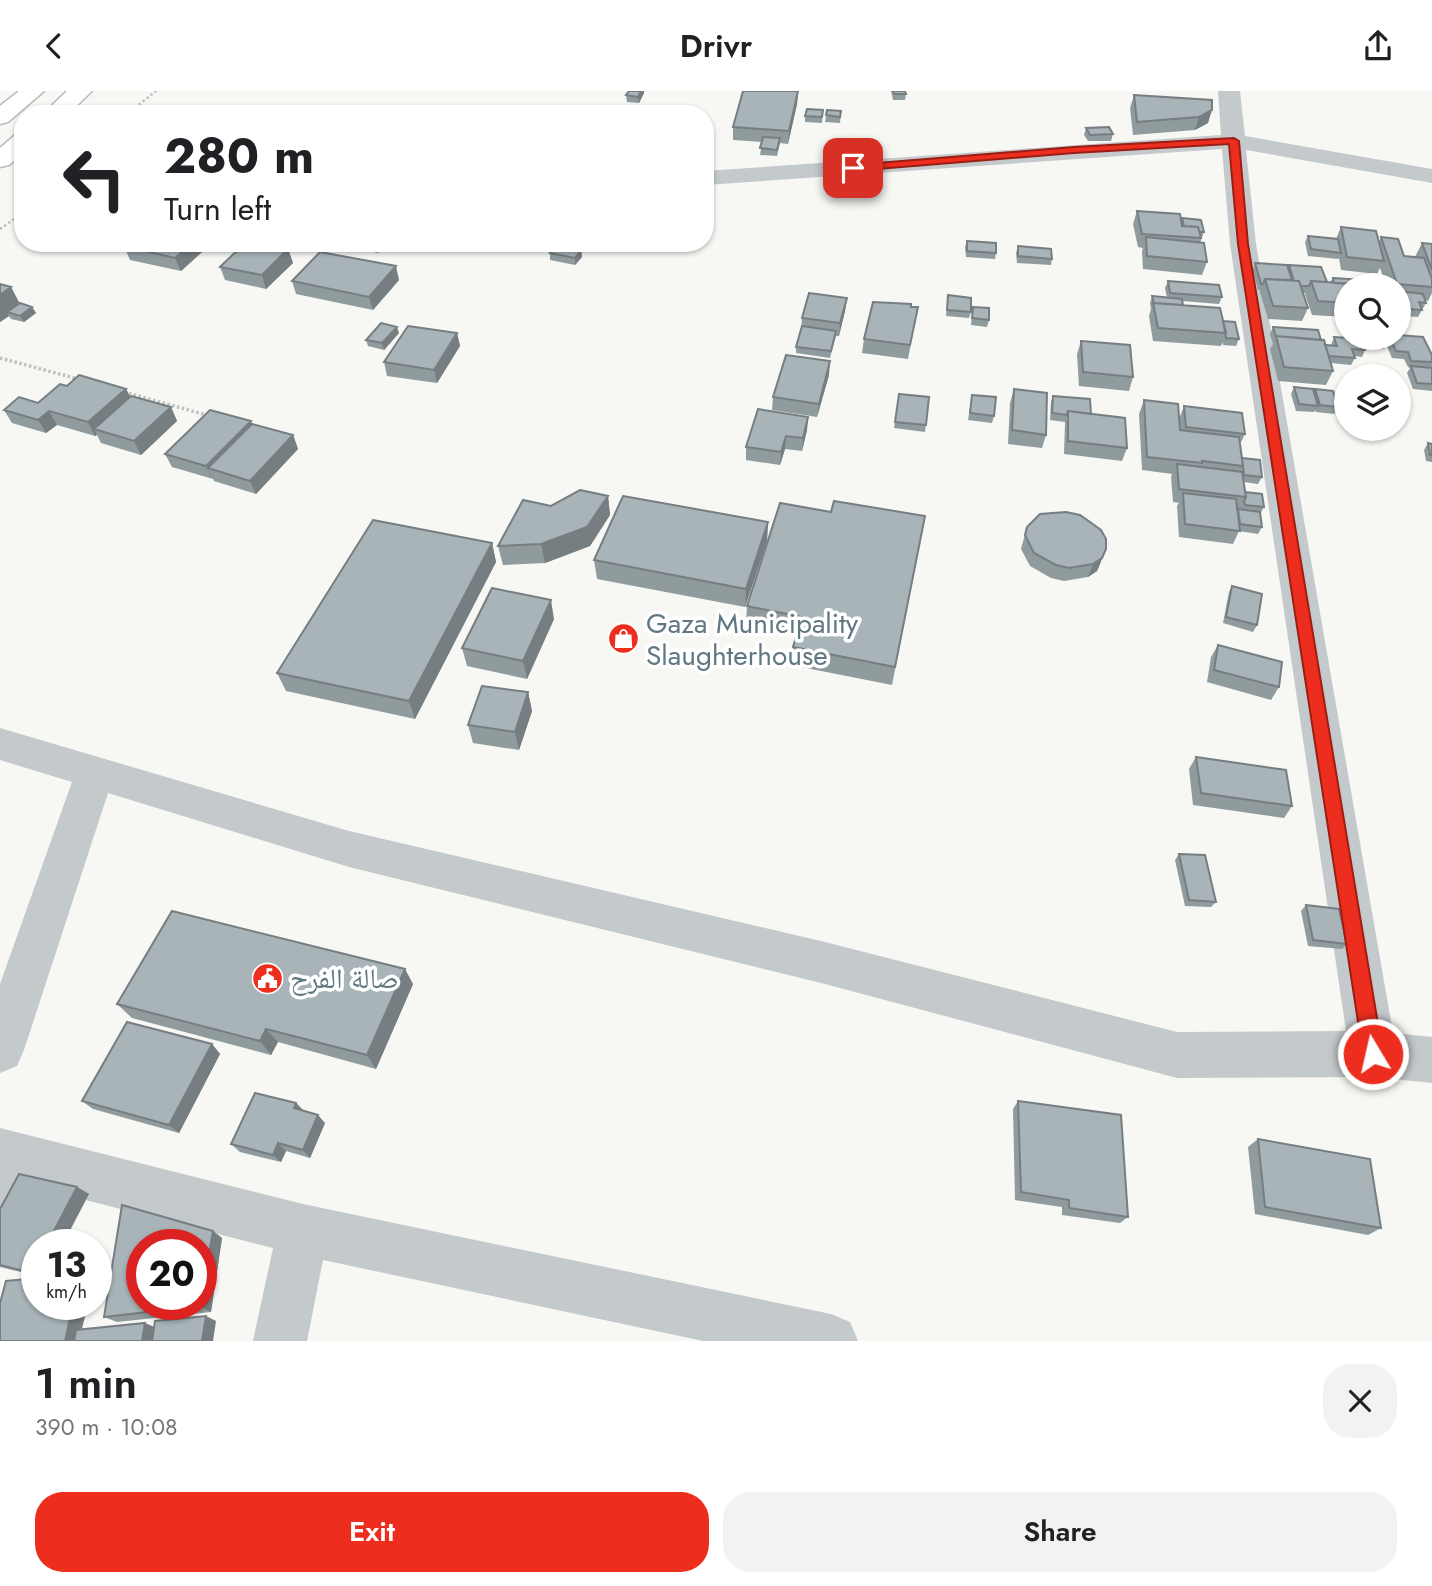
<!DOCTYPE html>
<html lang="en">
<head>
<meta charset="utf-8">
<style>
	:root { --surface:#fff; --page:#f2f2f2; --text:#202124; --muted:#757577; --accent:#ed2e1e }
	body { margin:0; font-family:Jost,"Noto Naskh Arabic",sans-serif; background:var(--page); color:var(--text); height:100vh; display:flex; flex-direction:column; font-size:26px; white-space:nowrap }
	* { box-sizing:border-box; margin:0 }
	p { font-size:23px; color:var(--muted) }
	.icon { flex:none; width:38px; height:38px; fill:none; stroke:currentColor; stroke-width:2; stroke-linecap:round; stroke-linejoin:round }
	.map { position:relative; height:1250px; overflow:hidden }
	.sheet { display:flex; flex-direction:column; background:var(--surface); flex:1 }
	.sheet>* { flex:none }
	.hud { position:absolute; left:14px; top:14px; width:700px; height:147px; border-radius:28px; box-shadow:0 2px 5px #0004; background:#fff; color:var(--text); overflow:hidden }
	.fabs { position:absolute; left:1334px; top:182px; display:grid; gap:14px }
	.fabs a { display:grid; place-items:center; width:77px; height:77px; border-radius:50%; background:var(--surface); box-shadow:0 2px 5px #0004; font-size:35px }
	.speed { position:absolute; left:21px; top:1138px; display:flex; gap:14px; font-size:35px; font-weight:700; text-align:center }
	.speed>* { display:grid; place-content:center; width:91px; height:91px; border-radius:50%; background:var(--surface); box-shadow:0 2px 5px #0004; line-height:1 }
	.speed small { font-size:18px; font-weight:400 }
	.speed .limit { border:10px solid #d22; background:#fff; color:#111 }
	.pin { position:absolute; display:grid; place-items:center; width:60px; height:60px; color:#fff; margin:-30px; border-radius:14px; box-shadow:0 4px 10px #0006 }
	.me { position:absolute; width:77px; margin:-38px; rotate:351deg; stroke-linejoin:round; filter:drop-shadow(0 0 5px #0008) }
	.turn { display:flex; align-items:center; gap:24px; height:147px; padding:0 35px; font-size:32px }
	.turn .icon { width:91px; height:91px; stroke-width:2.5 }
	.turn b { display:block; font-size:49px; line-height:60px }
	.round { display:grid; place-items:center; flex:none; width:74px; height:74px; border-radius:28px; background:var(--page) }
	.head { display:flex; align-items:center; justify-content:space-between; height:119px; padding:0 35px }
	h1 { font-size:42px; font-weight:600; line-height:52px }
	.button { display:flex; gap:14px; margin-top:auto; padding:14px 35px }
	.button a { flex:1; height:80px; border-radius:28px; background:var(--accent); color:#fff; font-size:28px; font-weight:600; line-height:80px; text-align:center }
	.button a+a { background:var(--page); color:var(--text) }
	header { display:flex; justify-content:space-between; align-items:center; height:91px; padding:0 35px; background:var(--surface); font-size:32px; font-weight:600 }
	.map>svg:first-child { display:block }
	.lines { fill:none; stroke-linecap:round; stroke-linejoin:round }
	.major-casing { stroke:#b5bbbe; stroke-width:3 }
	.path-far1 { stroke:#bdc1c2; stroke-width:2.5; stroke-dasharray:2.5 2.5; stroke-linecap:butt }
	.path { stroke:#bdc1c2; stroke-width:3.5; stroke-dasharray:2.5 2.5; stroke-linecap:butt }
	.minor { fill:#c4c9cc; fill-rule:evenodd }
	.major { fill:#fff; fill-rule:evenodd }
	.wall { fill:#909b9e }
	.shaded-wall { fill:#767e81 }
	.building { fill:#a8b4b8; stroke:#767e81; stroke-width:2 }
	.route { fill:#ed2e1e; stroke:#9a1e14; stroke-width:2 }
	.labels { text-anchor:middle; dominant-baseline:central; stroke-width:7; stroke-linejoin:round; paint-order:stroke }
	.poi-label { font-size:28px; fill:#607881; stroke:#fff; text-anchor:start }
</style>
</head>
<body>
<header><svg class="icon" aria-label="back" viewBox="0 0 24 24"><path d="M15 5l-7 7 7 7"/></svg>Drivr<svg class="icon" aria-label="share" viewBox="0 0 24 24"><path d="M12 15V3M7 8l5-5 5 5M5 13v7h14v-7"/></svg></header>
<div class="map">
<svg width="1432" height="1250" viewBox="0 0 1432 1250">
	<rect width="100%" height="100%" fill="#f7f7f4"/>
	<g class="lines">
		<defs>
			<path id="major" d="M19 0H44L8 31 0 33V15Z
				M67 0H92L68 23H43Z
				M23 42V62L9 74 0 76V57L15 44Z"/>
		</defs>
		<use href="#major" class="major-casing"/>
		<path class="path-far1" d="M127 23 156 0
			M0 138 23 122"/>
		<path class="path" d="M0 267 78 288
			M124 301 210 325"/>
		<path class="minor" d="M1218 0H1240L1245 45 1432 78V92L1246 59 1256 153 1393 942 1432 946V992L1373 986 1177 987 825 893 349 776 108 702 24 959 17 975 0 982V893L72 691 0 669V637L349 740 825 851 1177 941 1346 940 1230 153 1222 58 705 94V80L1221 44Z
			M0 1037 303 1113 831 1223 850 1231 858 1250H703L323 1169 307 1250H253L273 1157 31 1095 18 1129 0 1136Z"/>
		<use href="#major" class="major"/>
	</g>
	<path class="wall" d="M798 0 797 13 788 53 780 52 777 65 760 64 762 51 733 49V36Z
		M891 0H905L906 3 905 9H893Z
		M644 2 639 12 627 11 626 4Z
		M1134 4 1212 9 1208 32 1195 39 1133 44 1130 17Z
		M823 19 822 32 805 31V25Z
		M827 19 841 20 840 32 825 31Z
		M1086 37 1113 43 1111 50H1088L1084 44Z
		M1137 120 1181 130 1182 127 1204 141 1200 152 1207 171 1202 184 1143 178 1142 160 1143 157 1138 156 1133 133Z
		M1341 136 1379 151 1381 146 1404 165 1415 166 1422 152 1432 153V202L1428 210 1425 209 1426 212 1418 226 1404 225 1402 216 1398 215V194H1386L1380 177 1377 183 1341 179 1339 167 1338 168 1308 165 1305 151 1308 145 1336 148Z
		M967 150 996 162 995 168 966 166 965 156Z
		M103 152H125L120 156Z
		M212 152 181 180 130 169 124 155Z
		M332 152H386L378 162Z
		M1018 155 1052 168 1051 174 1017 172 1016 162Z
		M288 158 293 172 266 198 225 189 220 176Z
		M581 159 582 166 575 174 550 169V162Z
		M1255 172 1288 176 1289 174 1327 191H1330L1333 187 1346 194V226L1312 224 1305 203 1306 202H1303L1308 217 1302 230 1268 228 1260 201V199H1258L1253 179Z
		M399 189 373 219 296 203 292 190Z
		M1168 190 1222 206 1219 213 1182 210 1183 214 1223 230 1239 248 1236 255 1223 254V251L1221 255 1153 250 1149 225 1151 218 1150 212 1152 205 1167 207 1165 197Z
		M0 193 11 196 19 212 32 216 36 222 24 231 11 228 9 225 0 231Z
		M948 204 971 221 969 227 946 225Z
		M847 207 845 220 839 245H836L830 267 796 262V256L801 239 802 227Z
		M911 216H918L908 268 862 262 864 248Z
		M973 216 989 229 987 236 971 234Z
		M1273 236 1321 249 1325 254H1331L1334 246 1358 248 1357 247H1385L1386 249 1387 247H1398L1432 264V300L1413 298 1407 282 1410 277 1408 276 1404 268 1392 267 1386 253 1384 258 1364 257 1365 259 1362 266 1354 265 1355 267 1351 274 1331 272 1333 280 1326 294 1278 290 1270 258 1273 253 1270 243Z
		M399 242 384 259 368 255 366 249Z
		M457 242 460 255 437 292 387 285 384 271Z
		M1081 250 1133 286 1129 300 1079 295 1077 263Z
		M829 284 817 326 772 319 773 306Z
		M67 295 126 298 130 306 171 316 177 330 141 364 101 352 97 344 95 345 57 334 46 342 12 332 4 319 38 312Z
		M1294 296 1314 300 1315 298 1338 316 1334 323 1316 321 1315 319 1314 321 1296 320 1291 303Z
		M1014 298 1046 344 1042 357 1008 353 1010 312Z
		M899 303 929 306 925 341 894 337Z
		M972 304 994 325 992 332 968 329Z
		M1053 305 1091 323 1127 357 1122 370 1064 363 1065 331 1050 329 1051 311Z
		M1144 309 1179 328 1184 315 1245 343 1240 353 1242 367 1262 386 1258 393 1244 391 1245 401 1264 416 1260 423 1262 436 1258 443 1239 440 1233 453 1179 446 1177 415 1179 412 1173 411 1171 386 1172 383 1142 379 1139 323Z
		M808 326 807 339 802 360 785 358 780 374 746 369V356Z
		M252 333 293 344 298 358 256 403 214 390 213 388 172 376 165 363Z
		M1428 352 1432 353V371L1426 370 1424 359Z
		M608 405 610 424 590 455 545 472 503 474 498 455 551 415Z
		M831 421 925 425 892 594 791 574 793 556 796 544 746 534 747 515Z
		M768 431 767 450 745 516 597 488 594 469Z
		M1027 436 1101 471 1097 480 1088 486 1064 490 1051 487 1030 475 1021 458Z
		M492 452 496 471 415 628 286 600 277 582Z
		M1232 495 1257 534 1253 541 1223 532 1229 501Z
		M554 528 527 588 467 575 462 557Z
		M1218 554 1279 596 1271 609 1207 591 1211 566Z
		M528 601 532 620 519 659 473 652 468 634Z
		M1196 666 1292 715 1284 727 1193 714 1189 678Z
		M1179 763 1216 811 1211 816 1185 815 1175 769Z
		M1306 814 1347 853 1342 858 1308 855 1301 820Z
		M413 893 376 978 278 951 271 964 132 927 117 913Z
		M212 953 220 963 179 1042 93 1018 82 1010Z
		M1018 1010 1128 1126 1120 1132 1062 1124V1116L1015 1109 1013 1018Z
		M296 1012 304 1020 325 1032 310 1067 286 1060 281 1071 240 1061 231 1053Z
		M1258 1048 1381 1137 1368 1144 1255 1123 1248 1056Z
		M77 1096 89 1103 37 1153V1185L0 1176V1118Z
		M213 1140 222 1147 211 1221 117 1231 104 1226Z"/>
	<path class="shaded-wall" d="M641 0H644V2L639 12 638 6Z
		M798 0 797 13 788 53 789 40Z
		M1212 19 1208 32 1195 39 1199 26Z
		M192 152H212L181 180 175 167Z
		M375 152H386L378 162Z
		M288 158 293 172 266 198 262 184Z
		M581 159 582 166 575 174V167Z
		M396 175 399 189 373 219 369 206Z
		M11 196 21 215 7 221 9 225 0 231V204Z
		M847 207 845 220 839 245 840 232Z
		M32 216 36 222 24 231 20 225Z
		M397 236 399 242 384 259 382 252Z
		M457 242 460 255 437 292 434 279Z
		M830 270 829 284 817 326 819 313Z
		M126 298 133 311 94 338 97 344 95 345 88 331Z
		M171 316 177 330 141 364 134 350Z
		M49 320 57 334 46 342 38 329Z
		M808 326 807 339 802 360 803 347Z
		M251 330 256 344 208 377 213 388 206 375Z
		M293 344 298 358 256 403 250 390Z
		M786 345 785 358 780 374 781 361Z
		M608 405 610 424 590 455 545 472 541 453Z
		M768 431 767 450 745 516 746 498Z
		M492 452 496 471 415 628 409 610Z
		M1106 458 1097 480 1088 486 1093 473Z
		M551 509 554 528 527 588 523 570Z
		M528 601 532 620 519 659 515 641Z
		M405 878 413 893 376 978 367 964Z
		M266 938 278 951 271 964 260 950Z
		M212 953 220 963 179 1042 169 1034Z
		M296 1012 304 1020 294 1017Z
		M318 1024 325 1032 310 1067 303 1059Z
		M278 1052 286 1060 281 1071 273 1064Z
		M77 1096 89 1103 63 1153H47Z
		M213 1140 222 1147 211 1221 200 1215Z
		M37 1173V1184L32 1182Z
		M73 1213H88L79 1250H65Z
		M206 1225 216 1230 213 1250H202Z
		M145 1232 157 1237 155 1250H142Z"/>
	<path class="building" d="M629 0H641L638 6 626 4Z
		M743 0H798L789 40 733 36Z
		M893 0H905L906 3H894Z
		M1134 4 1212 9V19L1199 26 1137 31Z
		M807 18 823 19 822 26 805 25Z
		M827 19 841 20 840 26 826 24Z
		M1109 36 1113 43 1090 44 1086 37Z
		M763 46 780 47 777 59 760 57Z
		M1137 120 1180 123 1182 135 1198 136 1201 147 1142 143Z
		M1182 127 1201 129 1204 141H1200L1198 136 1184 135Z
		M1341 136 1376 140 1384 170 1347 166Z
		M1308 145 1338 148 1341 162 1311 158Z
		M1146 146 1204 152 1207 171 1147 165Z
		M1381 146 1398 148 1404 165 1424 167 1432 188V196L1397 193Z
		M967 150 996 152V162L967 160Z
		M128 152H192L175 167 124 155Z
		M245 152H257L288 158 262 184 220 176Z
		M1422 152 1432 153V179Z
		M556 154 581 159 575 167 550 162Z
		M1018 155 1051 158 1052 168 1018 165Z
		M320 161 396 175 369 206 292 190Z
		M1255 172 1287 174 1292 189 1265 188 1263 193H1261Z
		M1289 174 1321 176 1327 191 1311 190 1309 195H1301L1299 190H1294Z
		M1333 187 1364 189 1366 194 1334 192Z
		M1265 188 1299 190 1308 217 1273 215Z
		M1168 190 1219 194 1222 206 1170 202Z
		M1311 190 1370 194H1346V212L1318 210Z
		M0 193 11 196 0 204Z
		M1399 200 1423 203 1426 212 1419 211 1422 219 1408 218 1405 210 1402 209Z
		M809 202 847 207 840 232 802 227Z
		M948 204 971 207V221L947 219Z
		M1152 205 1182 208 1183 214 1154 212Z
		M873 211 911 213V216H918L910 254 864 248Z
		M20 212 32 216 20 225 7 221Z
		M1153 212 1220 217 1226 242 1158 237Z
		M973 216 989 217V229L972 227Z
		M1223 230 1235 231 1239 248 1226 247Z
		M381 232 397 236 382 252 366 249Z
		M408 235 457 242 434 279 384 271Z
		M802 235 836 240 831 260 796 256Z
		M1273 236 1318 239 1321 249 1276 245V246Z
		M1398 244 1423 246 1432 264V271L1411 270 1408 261 1396 260 1390 247H1398Z
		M1276 245 1324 249 1333 280 1284 276Z
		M1334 246 1361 248 1365 259 1352 258 1355 267 1329 265 1325 254 1337 255Z
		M1364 247H1385L1387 251 1366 250Z
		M1081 250 1130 254 1133 286 1083 281Z
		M786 264 830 270 819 313 773 306Z
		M1411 275 1432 277V293L1417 292Z
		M79 284 126 298 88 331 49 320 38 329 4 319 19 306 38 312 60 293 67 295Z
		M1294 296 1313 298 1318 315 1299 313Z
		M1014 298 1047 302 1046 344 1012 339Z
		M1315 298 1333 300 1338 316 1320 314Z
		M899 303 929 306 926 334 895 331Z
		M972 304 996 306 994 325 970 322Z
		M131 305 171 316 134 350 94 338Z
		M1053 305 1090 308 1091 323 1068 320 1067 324 1052 322Z
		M1144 309 1178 313 1180 339 1239 346 1243 375 1202 370V372L1147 366Z
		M1184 315 1242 322 1245 343 1186 336Z
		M758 318 808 326 803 347 786 345 781 361 746 356Z
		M210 319 251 330 206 375 165 363Z
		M1068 320 1125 327 1127 357 1068 350Z
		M252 333 293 344 250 390 208 377Z
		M1428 352 1432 353V364H1430Z
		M1242 367 1260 369 1262 386 1244 384Z
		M1177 373 1242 381 1246 406 1179 398Z
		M580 399 608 405 587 436 541 453 498 455 523 409 551 415Z
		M1245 401 1262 403 1264 416 1245 414 1244 410 1246 406Z
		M1183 402 1236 408 1240 440 1185 433Z
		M623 405 768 431 746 498 594 469Z
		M834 410 925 425 895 576 793 556 802 526 747 515 780 412 831 421Z
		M1238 418 1260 421 1262 436 1240 433Z
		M1066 421 1080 424 1101 439 1106 448V458L1102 467 1093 473 1069 477 1056 474 1034 462 1025 444 1027 436 1040 423Z
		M373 429 492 452 409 610 277 582Z
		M1232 495 1262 503 1257 534 1226 526Z
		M492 497 551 509 523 570 462 557Z
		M1218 554 1282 571 1279 596 1214 579Z
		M482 595 528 601 515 641 468 634Z
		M1196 666 1286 679 1292 715 1201 702Z
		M1179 763 1205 764 1216 811 1189 809Z
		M1306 814 1339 818 1347 853 1313 849Z
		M172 820 405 878 367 964 266 938 260 950 117 913Z
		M127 931 212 953 169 1034 82 1010Z
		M255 1002 296 1012 294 1017 318 1024 303 1059 278 1052 273 1064 231 1053Z
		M1018 1010 1121 1024 1128 1126 1069 1117V1109L1021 1101Z
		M1258 1048 1370 1068 1381 1137 1265 1116Z
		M19 1083 77 1096 47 1153H37V1173L32 1182 0 1174V1118Z
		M122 1114 213 1140 201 1210V1153H142V1213H201L200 1215 104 1226Z
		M37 1187V1213H73L65 1250H0V1212L6 1190Z
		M206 1225 202 1250H152L155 1230Z
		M145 1232 142 1250H74L76 1239Z"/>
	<path class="route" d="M1234 47 1239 50 1248 153 1383 963 1380 970 1373 973 1366 970 1363 963 1238 153 1229 53 1074 62 853 80 848 77 853 74 1074 56Z"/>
	<defs>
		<symbol id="shop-disc" viewBox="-11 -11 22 22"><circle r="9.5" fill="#ed2e1e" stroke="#fff"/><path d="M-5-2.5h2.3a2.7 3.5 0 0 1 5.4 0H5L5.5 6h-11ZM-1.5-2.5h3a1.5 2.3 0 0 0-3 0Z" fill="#fff"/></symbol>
		<symbol id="civic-disc" viewBox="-11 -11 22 22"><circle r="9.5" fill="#ed2e1e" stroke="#fff"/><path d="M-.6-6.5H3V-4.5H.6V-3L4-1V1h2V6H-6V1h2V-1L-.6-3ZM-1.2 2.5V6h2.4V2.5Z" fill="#fff"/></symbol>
	</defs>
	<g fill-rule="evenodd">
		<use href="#shop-disc" x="606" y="530" width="35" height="35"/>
		<use href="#civic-disc" x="250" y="870" width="35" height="35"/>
	</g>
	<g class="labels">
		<g class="poi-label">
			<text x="646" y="532">Gaza Municipality<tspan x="646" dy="32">Slaughterhouse</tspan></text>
			<text x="290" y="887">صالة الفرح</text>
		</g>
	</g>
</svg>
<div class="fabs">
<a><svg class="icon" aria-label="search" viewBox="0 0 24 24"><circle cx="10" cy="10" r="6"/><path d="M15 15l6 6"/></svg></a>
<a><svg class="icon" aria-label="layers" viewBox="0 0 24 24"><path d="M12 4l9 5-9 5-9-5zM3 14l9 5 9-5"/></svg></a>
</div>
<div class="speed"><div>13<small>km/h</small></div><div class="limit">20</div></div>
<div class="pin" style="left:853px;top:77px;background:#d93025"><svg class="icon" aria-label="arrive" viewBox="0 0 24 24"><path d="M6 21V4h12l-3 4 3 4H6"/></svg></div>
<svg class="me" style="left:1373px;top:963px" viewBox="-20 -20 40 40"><circle r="17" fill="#ed2e1e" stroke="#fff" stroke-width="3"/><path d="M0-11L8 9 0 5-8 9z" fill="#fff"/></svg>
<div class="hud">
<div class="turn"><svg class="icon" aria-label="left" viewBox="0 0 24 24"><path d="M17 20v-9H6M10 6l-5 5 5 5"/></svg><div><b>280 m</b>Turn left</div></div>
</div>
</div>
<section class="sheet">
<div class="head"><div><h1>1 min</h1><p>390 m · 10:08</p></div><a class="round"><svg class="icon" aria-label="close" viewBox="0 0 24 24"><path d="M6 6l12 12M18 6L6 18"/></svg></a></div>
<div class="button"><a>Exit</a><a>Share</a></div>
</section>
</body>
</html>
